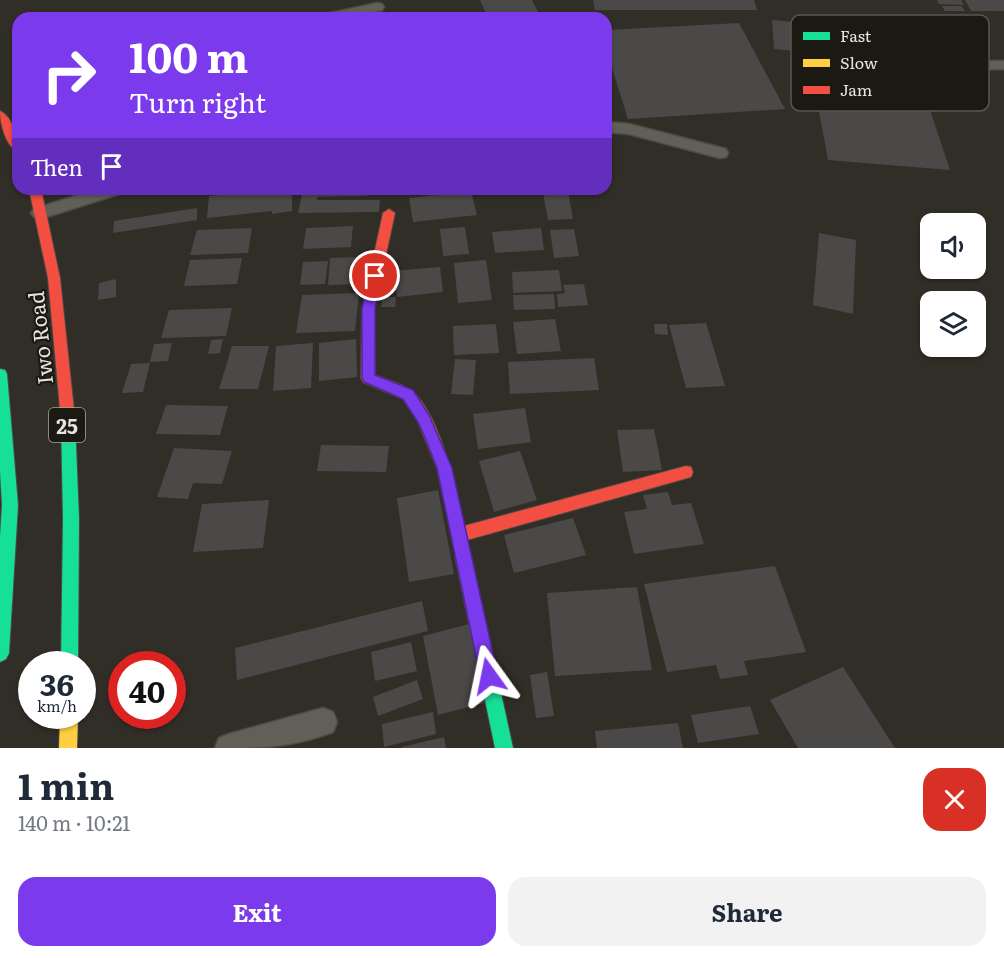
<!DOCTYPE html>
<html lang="en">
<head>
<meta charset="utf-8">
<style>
	:root { --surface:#fff; --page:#f2f2f3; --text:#1f2937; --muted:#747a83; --accent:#7c3aed }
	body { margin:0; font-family:Literata,serif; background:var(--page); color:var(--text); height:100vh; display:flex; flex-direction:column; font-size:22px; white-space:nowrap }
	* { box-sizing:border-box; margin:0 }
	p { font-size:20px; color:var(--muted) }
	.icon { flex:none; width:33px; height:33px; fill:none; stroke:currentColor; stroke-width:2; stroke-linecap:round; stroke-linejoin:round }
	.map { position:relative; height:748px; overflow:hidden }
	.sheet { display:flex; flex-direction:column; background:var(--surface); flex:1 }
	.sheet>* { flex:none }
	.hud { position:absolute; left:12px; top:12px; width:600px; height:183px; border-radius:18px; box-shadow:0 2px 4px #0004; background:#7c3aed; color:#fff; overflow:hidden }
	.controls { position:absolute; left:920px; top:213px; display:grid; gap:12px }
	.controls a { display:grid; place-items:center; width:66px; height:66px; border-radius:12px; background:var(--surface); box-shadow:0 2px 4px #0004; font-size:30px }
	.speed { position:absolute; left:18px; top:651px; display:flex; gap:12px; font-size:30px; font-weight:700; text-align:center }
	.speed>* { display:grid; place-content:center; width:78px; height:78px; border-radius:50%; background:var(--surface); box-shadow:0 2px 4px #0004; line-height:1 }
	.speed small { font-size:15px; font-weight:400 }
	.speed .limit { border:9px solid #d22; background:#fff; color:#111 }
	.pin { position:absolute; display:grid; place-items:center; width:51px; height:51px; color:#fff; margin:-26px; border:3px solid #fff; border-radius:50%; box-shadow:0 2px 6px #0007 }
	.me { position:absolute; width:66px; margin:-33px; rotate:348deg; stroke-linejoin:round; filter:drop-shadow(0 0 4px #0008) }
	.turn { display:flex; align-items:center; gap:21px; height:126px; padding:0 18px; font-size:27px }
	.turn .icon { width:78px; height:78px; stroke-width:2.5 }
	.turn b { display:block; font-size:42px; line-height:51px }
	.then { display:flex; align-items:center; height:57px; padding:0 18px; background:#0003; gap:12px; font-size:22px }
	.round { display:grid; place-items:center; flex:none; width:63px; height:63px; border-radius:18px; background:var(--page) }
	.summary { display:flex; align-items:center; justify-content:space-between; height:102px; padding:0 18px }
	h1 { font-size:36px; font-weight:700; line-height:45px }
	.primary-button { display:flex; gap:12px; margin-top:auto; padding:12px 18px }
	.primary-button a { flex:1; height:69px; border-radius:18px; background:var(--accent); color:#fff; font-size:24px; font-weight:700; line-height:69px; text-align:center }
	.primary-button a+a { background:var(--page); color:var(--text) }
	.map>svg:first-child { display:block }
	.building { fill:#4a4948 }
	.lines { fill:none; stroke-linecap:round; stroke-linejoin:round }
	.street-casing { stroke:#4e4b45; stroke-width:3 }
	.fast-casing { stroke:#4e4b45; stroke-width:2 }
	.slow-casing { stroke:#4e4b45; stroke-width:2 }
	.jam-casing { stroke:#4e4b45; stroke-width:2 }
	.street { fill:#615f58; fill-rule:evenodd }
	.fast { fill:#16e098; fill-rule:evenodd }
	.slow { fill:#ffcf43; fill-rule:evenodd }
	.jam { fill:#f24e42; fill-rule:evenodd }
	.route { fill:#7c3aed; stroke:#51269a; stroke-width:1.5 }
	.labels { text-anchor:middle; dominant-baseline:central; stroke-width:4.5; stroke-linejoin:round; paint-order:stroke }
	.shield { fill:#1a1912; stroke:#aaa89f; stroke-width:1.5 }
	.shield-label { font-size:20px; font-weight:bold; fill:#e8e5dc }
	.street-label { font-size:21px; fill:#e8e5dc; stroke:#1a1912 }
	.key { fill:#1a1912; stroke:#58564f; stroke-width:1.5 }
	.key-label { font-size:16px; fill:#e8e5dc }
</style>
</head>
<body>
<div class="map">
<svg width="1004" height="748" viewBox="0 0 1004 748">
	<rect width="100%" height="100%" fill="#302e26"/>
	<path class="building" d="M480 0H532L541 18H488Z
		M593 0H754L757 10H595Z
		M937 0H961L964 5 939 4Z
		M965 0H1004V11H971Z
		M942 6H961L965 11H945Z
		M772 20 910 32 918 62 774 49Z
		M739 23 785 109 628 119 606 49V30Z
		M810 63 917 71 950 170 828 160Z
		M273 189H292V211L272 214V211L207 218 209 196Z
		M303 189H370L369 196 317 197V200H380L379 212 298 213Z
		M471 191 477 215 413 222 409 198Z
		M568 191 573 219 548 220 543 193Z
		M197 208V220L113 233 114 221Z
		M353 226 351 247 303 249 306 228Z
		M465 227 469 254 443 256 440 229Z
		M252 228 248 253 190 255 197 230Z
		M541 228 544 250 495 253 492 232Z
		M574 229 579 256 554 258 550 230Z
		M819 233 856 240 853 314 813 305Z
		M357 257 355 284 328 285 330 258Z
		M242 258 237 284 184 286 190 260Z
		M486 260 492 300 458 303 454 263Z
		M328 261 325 284 300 285 303 262Z
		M440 267 443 292 397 297 394 271Z
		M559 270 562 291 513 293 512 272Z
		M116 279V297L98 300 99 283Z
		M584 284 588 305 558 307 557 294 565 293 563 285Z
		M359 293 355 331 296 333 302 295Z
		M554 294 555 309 514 310 513 295Z
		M382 297H396L395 307H381Z
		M232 308 226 336 161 338 169 310Z
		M555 319 561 351 517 354 513 322Z
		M706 323 725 386 686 388 669 325Z
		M496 324 499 353 454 355 453 326Z
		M654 324H667L668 335 655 334Z
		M223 339 220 353 208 354 211 340Z
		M356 339 357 377 319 381V343Z
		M172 343 168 361 150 362 154 344Z
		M313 343 311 388 273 391 276 346Z
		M232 346H269L258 389H219Z
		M594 358 599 390 510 394 508 362Z
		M455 359 476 360 473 395 451 394Z
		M150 363 143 392 122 393 131 364Z
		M166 405 228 406 220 435 156 434Z
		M525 408 531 442 478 449 473 414Z
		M654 429 662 470 623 472 617 430Z
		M321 445 389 446 386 472 317 471Z
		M174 448 232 451 222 484 193 483 188 499 157 497Z
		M520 451 537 500 494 512 479 461Z
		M438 490 454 574 409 582 397 498Z
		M668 492 672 505 691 503 704 544 634 554 624 512 647 509 643 495Z
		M269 500 263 548 193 552 202 504Z
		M573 518 586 555 514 573 504 535Z
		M775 566 806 652 744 661 748 675 720 679 716 665 667 672 644 584Z
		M637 587 652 670 555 676 547 593Z
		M422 601 428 631 237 680 235 648Z
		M473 623 491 701 438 715 423 636Z
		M411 642 417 671 375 681 371 652Z
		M843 667 895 748H798L770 700Z
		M547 672 554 716 536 718 530 675Z
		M417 680 423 699 378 716 373 697Z
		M750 706 759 734 698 743 691 715Z
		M433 712 436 734 384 747 382 724Z
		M678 723 683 748H597L595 731Z
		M444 737 446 748H402V747Z"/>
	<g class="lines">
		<defs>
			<path id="street" d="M377 3 382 4 384 7 382 10 346 18H320L322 15Z
				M1004 61V69L951 70 944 66 951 62Z
				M606 122 629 124 726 149 728 153 726 157 720 158 629 134 606 132Z
				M97 189H125L122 193 40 219 34 217 31 213 34 209Z
				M323 708 333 712 337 722 333 732C290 748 260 748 215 748L219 738 229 734Z"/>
			<path id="fast" d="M0 369 5 370 7 374 18 505 9 653 6 659 0 662V537L2 505 0 471Z
				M68 414 73 416 75 420 79 519 78 664H61L63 519 61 420 63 416Z
				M463 549 469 551 471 556 513 748H495L455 556 457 551Z"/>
			<path id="slow" d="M60 716H78L77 748H59Z"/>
			<path id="jam" d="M0 111C13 117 18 139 18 152 6 146 0 124 0 111Z
				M29 189H41L60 278 75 420 73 424 68 426 63 424 61 420 48 278Z
				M389 209 395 213 374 310 375 375C386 380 405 384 413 392 441 417 456 491 464 526L686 466 691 467 693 472 691 477 467 540 471 556 469 561 463 563 457 561 437 468 418 422 403 399 363 382 361 378 362 310 383 213Z"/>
		</defs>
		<use href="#street" class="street-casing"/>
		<use href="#fast" class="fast-casing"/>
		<use href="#slow" class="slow-casing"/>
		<use href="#jam" class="jam-casing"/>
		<use href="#street" class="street"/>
		<use href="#fast" class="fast"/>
		<use href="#slow" class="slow"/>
		<use href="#jam" class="jam"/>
	</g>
	<path class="route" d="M375 272 381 276 375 309V375L413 390 429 415 452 468 498 676 496 682 489 685 483 682 480 676 437 468 424 435 418 422 403 399 364 382 362 378V309L369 276Z"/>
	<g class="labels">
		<rect class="shield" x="49" y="408" width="36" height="34" rx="4.5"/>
		<g class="shield-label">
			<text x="67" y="425">25</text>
		</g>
		<g class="street-label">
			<text transform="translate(39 338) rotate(-96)">Iwo Road</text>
		</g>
	</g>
	<rect x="791" y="15" width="198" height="96" rx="9" class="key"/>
	<rect x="803" y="32" width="27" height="8" fill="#16e098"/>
	<rect x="803" y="59" width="27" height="8" fill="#ffcf43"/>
	<rect x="803" y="86" width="27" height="8" fill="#f24e42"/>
	<g class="key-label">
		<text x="840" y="42">Fast</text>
		<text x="840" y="69">Slow</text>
		<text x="840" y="96">Jam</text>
	</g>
</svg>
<div class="controls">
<a><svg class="icon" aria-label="sound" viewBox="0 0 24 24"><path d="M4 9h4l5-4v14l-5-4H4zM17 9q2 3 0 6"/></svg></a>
<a><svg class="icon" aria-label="layers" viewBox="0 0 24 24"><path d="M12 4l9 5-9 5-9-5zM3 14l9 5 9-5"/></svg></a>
</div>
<div class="speed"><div>36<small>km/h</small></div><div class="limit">40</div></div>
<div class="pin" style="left:375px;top:276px;background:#d93025"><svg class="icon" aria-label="arrive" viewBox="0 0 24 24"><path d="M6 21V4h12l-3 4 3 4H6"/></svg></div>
<svg class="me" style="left:489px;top:676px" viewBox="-20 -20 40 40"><path d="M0-17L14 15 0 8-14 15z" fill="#7c3aed" stroke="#fff" stroke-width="4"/></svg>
<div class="hud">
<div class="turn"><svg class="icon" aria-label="right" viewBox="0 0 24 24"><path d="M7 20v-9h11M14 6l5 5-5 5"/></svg><div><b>100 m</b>Turn right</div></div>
<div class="then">Then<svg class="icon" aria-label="arrive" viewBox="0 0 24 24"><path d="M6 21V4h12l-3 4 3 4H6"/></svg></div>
</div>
</div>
<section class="sheet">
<div class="summary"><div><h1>1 min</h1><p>140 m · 10:21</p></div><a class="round" style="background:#d93025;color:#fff"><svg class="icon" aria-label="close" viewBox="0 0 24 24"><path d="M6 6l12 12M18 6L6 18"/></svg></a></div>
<div class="primary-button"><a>Exit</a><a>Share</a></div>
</section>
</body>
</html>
